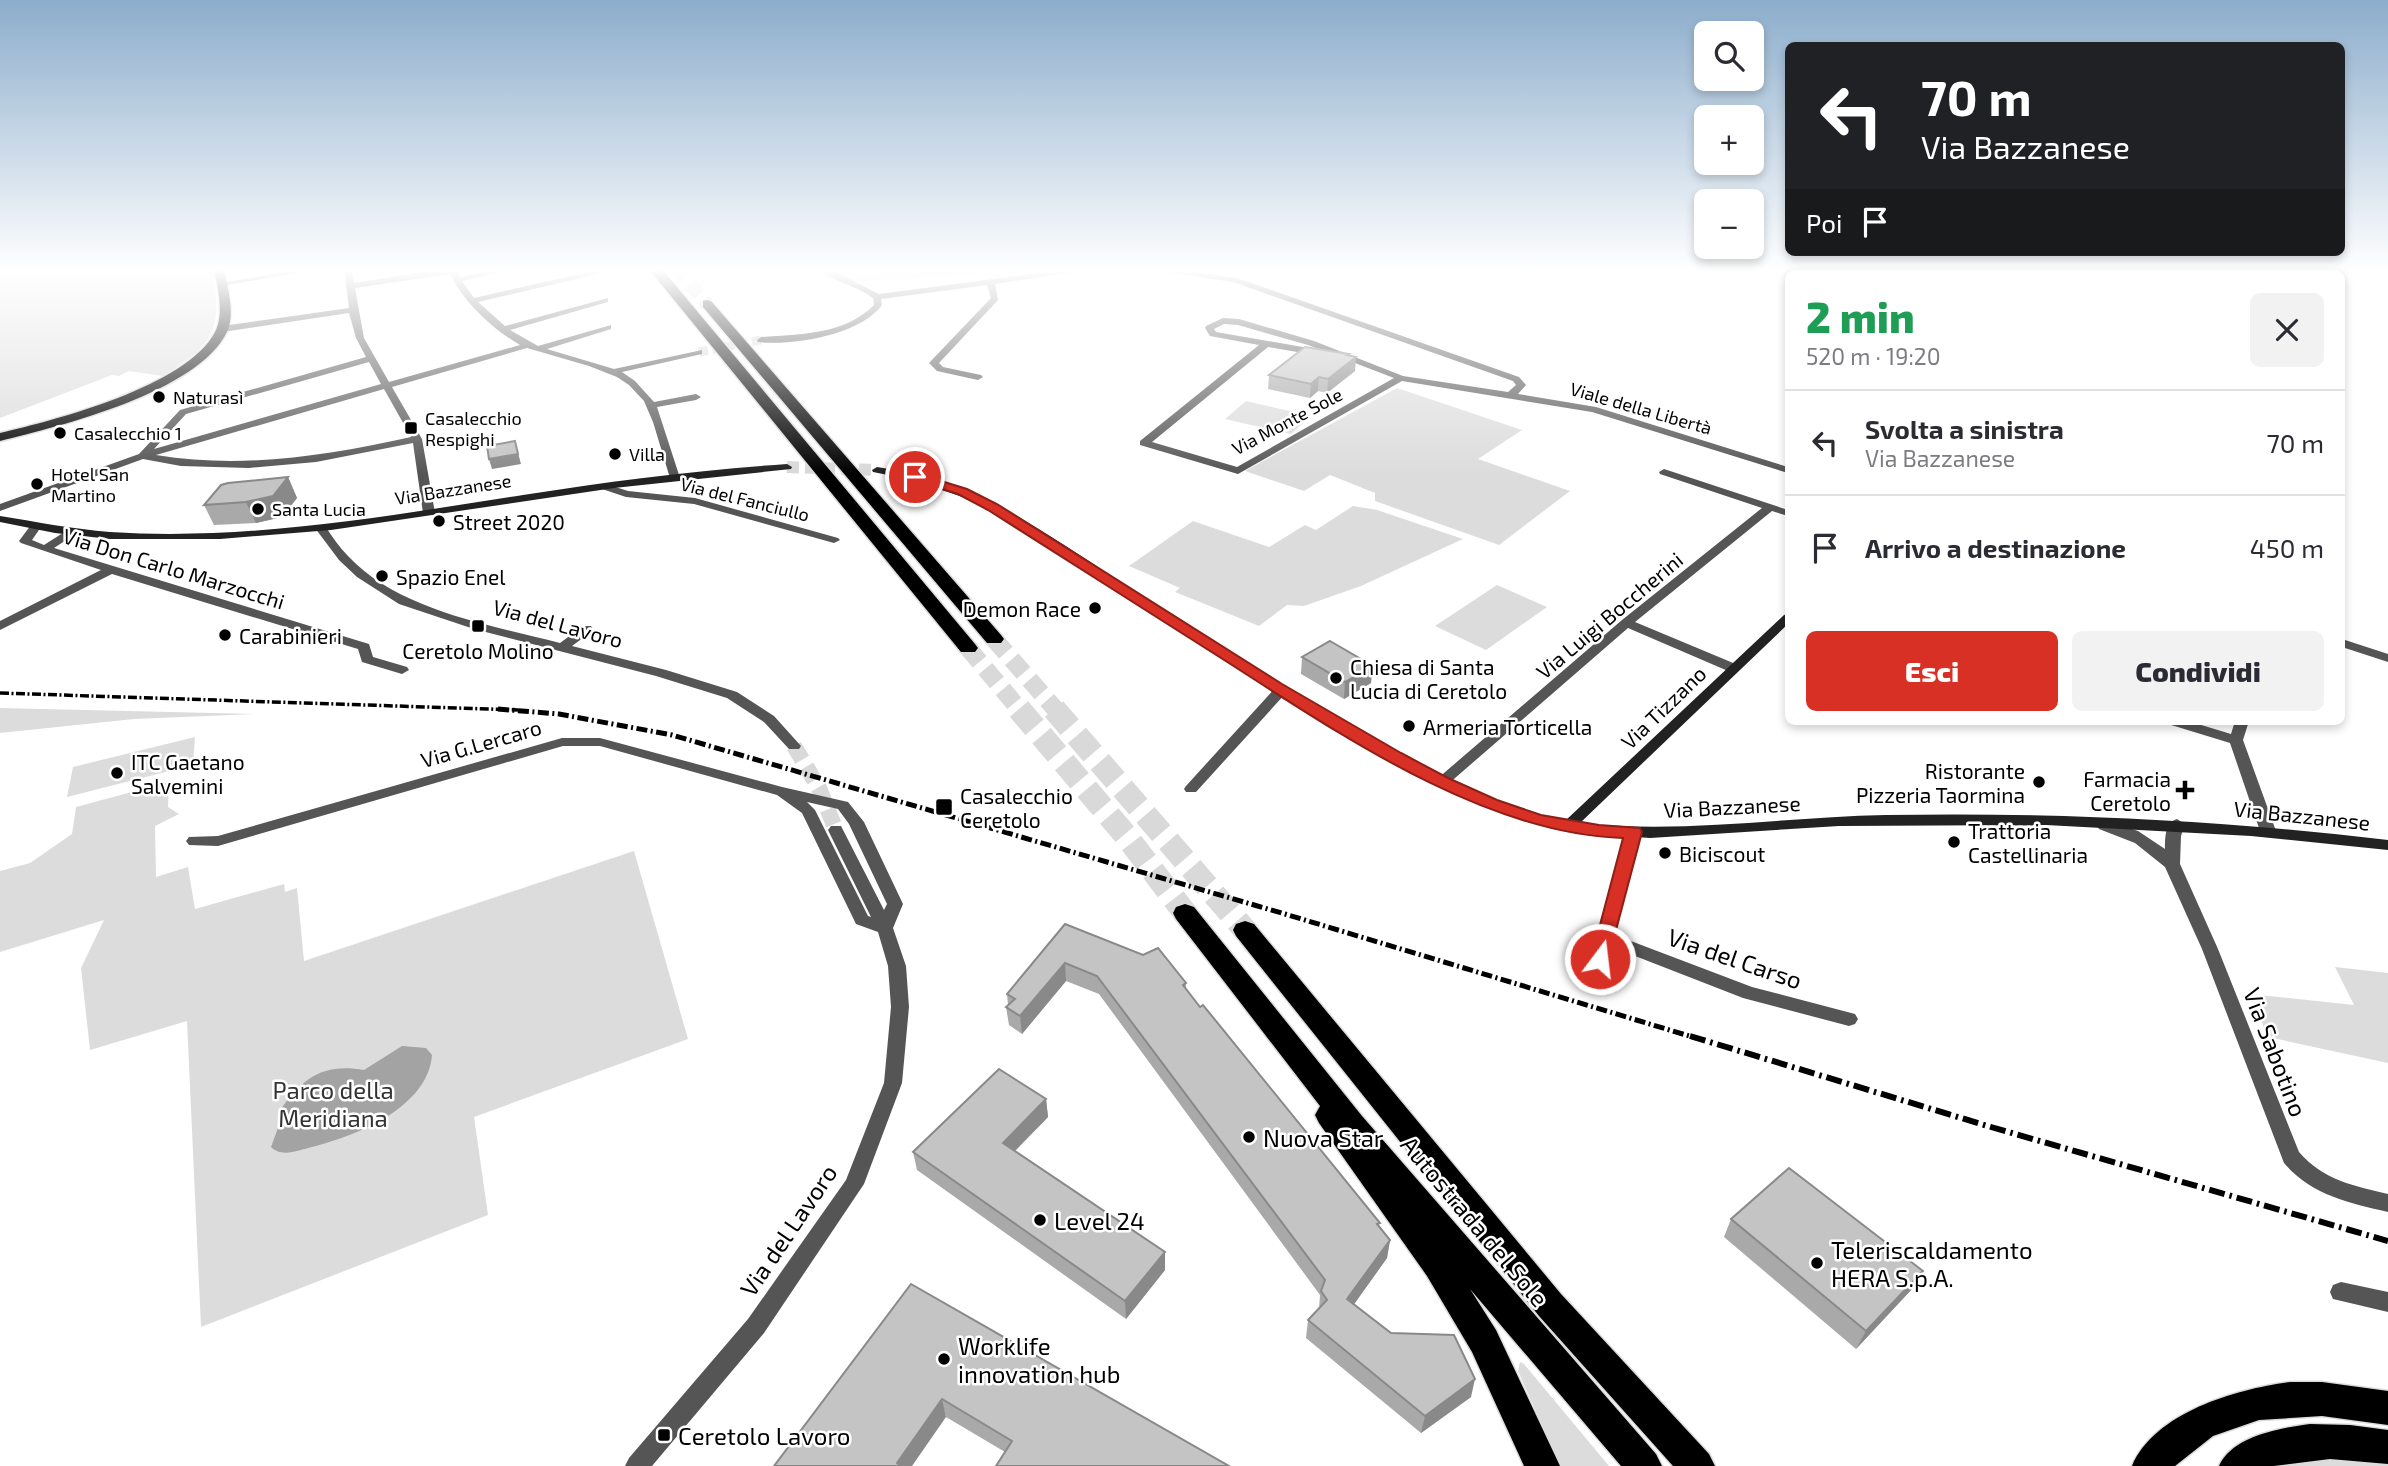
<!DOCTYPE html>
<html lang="it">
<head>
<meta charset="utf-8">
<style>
	:root { --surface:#fff; --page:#f2f2f3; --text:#2b2b33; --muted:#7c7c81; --line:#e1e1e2; --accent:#d93025 }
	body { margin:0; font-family:"Exo 2",sans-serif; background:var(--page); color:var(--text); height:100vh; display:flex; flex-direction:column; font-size:26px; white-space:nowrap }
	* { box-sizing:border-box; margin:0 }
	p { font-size:23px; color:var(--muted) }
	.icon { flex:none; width:38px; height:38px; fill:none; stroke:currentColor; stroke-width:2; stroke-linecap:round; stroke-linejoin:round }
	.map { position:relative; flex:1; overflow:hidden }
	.details { position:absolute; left:1785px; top:270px; width:560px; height:455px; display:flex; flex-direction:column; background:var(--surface); border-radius:10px; box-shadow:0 4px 10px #0003 }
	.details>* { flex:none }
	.guide { position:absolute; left:1785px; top:42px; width:560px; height:214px; border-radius:10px; box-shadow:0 4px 10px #0003; background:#202124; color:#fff; overflow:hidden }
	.controls { position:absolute; left:1694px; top:21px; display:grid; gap:14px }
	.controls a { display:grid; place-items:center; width:70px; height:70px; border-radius:10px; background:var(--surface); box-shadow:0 4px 10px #0003; font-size:35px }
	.pin { position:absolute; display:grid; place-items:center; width:60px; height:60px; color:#fff; margin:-30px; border:4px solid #fff; border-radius:50%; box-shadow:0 2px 7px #0007 }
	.me { position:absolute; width:77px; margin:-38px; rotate:15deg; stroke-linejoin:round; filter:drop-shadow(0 0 5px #0008) }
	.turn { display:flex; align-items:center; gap:24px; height:147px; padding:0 21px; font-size:32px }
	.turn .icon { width:91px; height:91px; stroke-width:2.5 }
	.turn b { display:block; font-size:49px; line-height:60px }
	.then { display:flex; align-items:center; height:66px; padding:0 21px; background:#0003; gap:14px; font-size:26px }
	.round { display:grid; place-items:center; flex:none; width:74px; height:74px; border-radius:10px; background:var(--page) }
	.head { display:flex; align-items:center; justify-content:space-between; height:119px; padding:0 21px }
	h1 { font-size:42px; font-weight:800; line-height:52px; color:#1e9e55 }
	.button { display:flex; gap:14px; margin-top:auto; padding:14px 21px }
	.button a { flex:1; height:80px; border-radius:10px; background:var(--accent); color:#fff; font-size:28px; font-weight:800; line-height:80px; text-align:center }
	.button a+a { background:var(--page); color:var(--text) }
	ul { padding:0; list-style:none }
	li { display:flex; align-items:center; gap:21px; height:105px; padding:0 21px; border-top:2px solid var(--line) }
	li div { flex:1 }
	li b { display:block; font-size:26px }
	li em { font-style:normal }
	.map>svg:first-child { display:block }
	.green { fill:#dcdcdc }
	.water { fill:#a3a3a3 }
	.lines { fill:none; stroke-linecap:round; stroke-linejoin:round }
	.street-tunnel-far1 { stroke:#d9d9d9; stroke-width:9; stroke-dasharray:9 4.5; stroke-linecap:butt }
	.street-tunnel { stroke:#d9d9d9; stroke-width:16; stroke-dasharray:16 8; stroke-linecap:butt }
	.secondary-tunnel { stroke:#d9d9d9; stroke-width:12; stroke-dasharray:12 6; stroke-linecap:butt }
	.highway-tunnel-far2 { stroke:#d9d9d9; stroke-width:14; stroke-dasharray:14 7; stroke-linecap:butt }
	.highway-tunnel-far1 { stroke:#d9d9d9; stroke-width:18; stroke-dasharray:18 9; stroke-linecap:butt }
	.highway-tunnel { stroke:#d9d9d9; stroke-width:24; stroke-dasharray:24 11; stroke-linecap:butt }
	.primary-casing { stroke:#dbdbdb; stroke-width:3 }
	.highway-casing { stroke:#dbdbdb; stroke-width:3 }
	.street { fill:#555; fill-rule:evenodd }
	.secondary { fill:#222; fill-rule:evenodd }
	.primary { fill:#000; fill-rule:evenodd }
	.highway { fill:#000; fill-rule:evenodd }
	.rail-far2 { stroke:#000; stroke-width:3.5; stroke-dasharray:9 2.5 2 2.5; stroke-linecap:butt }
	.rail-far1 { stroke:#000; stroke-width:5; stroke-dasharray:11 3.5 2 3.5; stroke-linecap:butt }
	.rail { stroke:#000; stroke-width:6; stroke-dasharray:16 5 2.5 5; stroke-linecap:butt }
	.wall { fill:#a9a9a9 }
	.shaded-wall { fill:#898989 }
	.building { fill:#c4c4c4; stroke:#898989; stroke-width:2 }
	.route { fill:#d93025; stroke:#8d1f18; stroke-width:2 }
	.poi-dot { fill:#000; stroke:#fff; stroke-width:2.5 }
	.labels { text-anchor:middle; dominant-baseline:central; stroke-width:5; stroke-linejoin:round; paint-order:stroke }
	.far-poi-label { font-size:18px; fill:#000; stroke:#fff; text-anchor:start }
	.far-street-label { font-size:18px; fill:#000; stroke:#fff }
	.poi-label { font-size:21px; fill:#000; stroke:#fff; text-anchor:start }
	.street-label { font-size:21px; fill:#000; stroke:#fff }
	.near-street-label { font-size:24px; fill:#000; stroke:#fff }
	.near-park-label { font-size:24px; fill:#333; stroke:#fff }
	.near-poi-label { font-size:24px; fill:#000; stroke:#fff; text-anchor:start }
</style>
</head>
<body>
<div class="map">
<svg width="2388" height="1466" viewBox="0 0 2388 1466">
	<rect width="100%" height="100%" fill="#fff"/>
	<path class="green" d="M0 268H212C212 278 215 286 216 295 220 341 198 353 163 376L129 371 119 376 112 375 0 418Z
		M822 268H1076L848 282Z
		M2032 268H2204L2203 273H2063Z
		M1397 388 1522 430 1478 459 1570 491 1499 545 1375 501V493L1330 475 1304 491 1245 471Z
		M1246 401 1311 416 1291 434 1225 419Z
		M1353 506 1377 510 1463 539 1361 586 1304 606 1287 605 1259 626 1175 592 1180 588 1129 566 1193 521 1269 547 1305 525 1316 530Z
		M1497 585 1547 607 1486 650 1435 626Z
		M0 708 255 714 134 719 0 733Z
		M195 737 193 765 67 797 73 767Z
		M169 782 168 807 179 814 155 826 156 877 188 867 195 909 284 884 285 892 297 888 304 961 634 851 688 1039 474 1117 488 1215 201 1327 187 1021 90 1050 81 968 104 920 0 952V871L30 863 72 834 76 807Z
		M2335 967 2388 973V1063L2268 1037 2250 994 2354 1005Z
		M1520 1362 1524 1364 1609 1466H1560L1518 1371Z
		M2344 1454 2388 1460V1466H2277L2303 1459Z"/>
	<path class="water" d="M402 1046 426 1048 432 1055C428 1108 355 1136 312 1147 299 1150 282 1158 271 1147L282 1117 281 1109C303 1077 324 1063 364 1070Z"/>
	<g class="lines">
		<path class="street-tunnel-far1" d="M699 352 761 340"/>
		<path class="street-tunnel" d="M794 746 819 788 836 830"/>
		<path class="secondary-tunnel" d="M787 467 877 470"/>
		<path class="highway-tunnel-far2" d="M676 268 707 304"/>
		<path class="highway-tunnel-far1" d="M994 639 1056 710
			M968 648 1020 710"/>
		<path class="highway-tunnel" d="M1019 709 1127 837 1185 913
			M1054 709 1245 930"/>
		<defs>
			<path id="primary" d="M214 268H224C227 287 236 313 227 332 198 392 61 426 0 441V433C56 420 187 386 215 332 225 314 217 287 214 268Z"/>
			<path id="highway" d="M648 268H661L975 644 978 648 975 652H961Z
				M707 300 711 301 1001 635 1004 639 1001 643H987L703 307V301Z
				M1185 904 1194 907 1362 1116 1656 1454 1662 1466H1621L1470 1289 1496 1330 1560 1466H1524L1472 1352 1427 1276 1319 1123 1315 1115 1320 1106 1176 919 1173 913 1176 907Z
				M1245 921 1254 924 1561 1294 1709 1454 1715 1466H1673L1539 1316 1236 936 1233 930 1236 924Z
				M2290 1382H2322L2388 1391V1425L2322 1416 2259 1420 2213 1436 2175 1466H2132C2155 1412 2237 1389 2290 1382Z
				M2310 1424 2350 1425 2388 1430V1464L2330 1459 2274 1466H2219C2232 1436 2280 1428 2310 1424Z"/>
		</defs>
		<use href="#primary" class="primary-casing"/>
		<use href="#highway" class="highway-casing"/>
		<path class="street" d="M306 268H327L221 286 217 284Z
			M344 268H352L354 283 448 268H456L460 277 503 268H520L462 281 474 298 602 269V273L478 302 505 326 608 298V302L510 330 538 346 611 325V329L547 349 614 369 702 350V354L622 372 635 381 654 402 696 394 701 397 696 400 657 407 680 478 675 481 670 478 653 422 644 401 629 385 617 377 589 366 527 348 392 387 422 439 435 513 433 515H425L423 513 413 443 316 462 249 468 181 466 143 459 0 511V504L139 454 180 410 366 357 356 338 349 313 222 332 218 329 222 326 349 308ZM450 274C464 302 491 328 520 345L389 382 364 338 355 288ZM369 362 381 384 154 449 186 414ZM384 389 411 437C326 456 242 469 156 455Z
			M818 268H827L879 294 1077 268H1101L995 284 998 300 939 363 943 367 981 375 983 377 978 380 937 371 929 363 991 298 987 285 881 299 882 305C860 335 793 346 758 342L757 340 761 337C800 334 844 335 874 305L873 298C856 285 834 283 818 268Z
			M1141 268H1165L1237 278 1519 377 1526 385 1518 394 1596 407 1788 467V473L1592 412 1402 381 1238 474 1140 445V441L1259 345 1210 336 1205 328 1206 326 1223 318 1239 319 1314 341 1403 376 1508 392 1516 385 1513 381 1233 282ZM1224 324 1238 325 1308 345 1394 378 1237 467 1152 442 1268 347 1320 356 1325 353 1320 350 1216 332 1214 329Z
			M2081 268H2089V273H2081Z
			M1664 469 1788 510V516L1772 511 1635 622 1738 665 1740 668 1738 671H1728L1628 628 1447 785H1437L1435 782 1437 779 1622 620 1762 508 1660 474 1659 472Z
			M606 484 628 491 695 498 838 538 840 540 834 543 694 504 626 497 602 489 601 487Z
			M35 524 41 527 32 540 44 545 66 531H74V535L54 548 369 644 373 657 407 667 409 670 402 674 362 662 358 649 112 574 0 630V621L101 570 21 543 19 541 31 525Z
			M321 525 325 526C332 536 339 547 348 556 398 610 490 625 560 643L583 626H591L593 629 591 632 572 646 666 670 737 692 774 716 801 746 799 749H789L764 722 727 698 656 676 474 629 399 604 357 577 339 560 315 528Z
			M2342 639 2388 654V662L2342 647Z
			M1281 686 1286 687 1288 690 1286 693 1196 792H1186L1184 789 1186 786 1276 687Z
			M2166 721H2188L2231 734 2235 721H2249L2243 740 2276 831 2273 835H2263L2260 831 2230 743 2168 724Z
			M562 738H600L782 787 848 802 864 822 903 904 893 928 906 966 909 1007 902 1083 864 1184 764 1333 652 1466H625L629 1458 748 1319 846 1180 884 1083 891 1007 888 966 878 932 856 924 802 813 777 795 600 746H563L218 846 189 845 186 841 189 837 218 836ZM807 802 838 809 849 824 887 904 884 910 841 826H831L828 830 871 917 868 916 815 810Z
			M2177 819 2185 824 2181 836 2180 864 2218 949 2299 1152C2323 1180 2354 1186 2388 1194V1212C2349 1203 2311 1195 2284 1163L2202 949 2165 867 2135 843 2099 829 2096 825 2104 820 2138 831 2165 849C2165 838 2165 822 2177 819Z
			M1634 827 1639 828 1642 832 1615 935 1752 987 1855 1014 1858 1019 1855 1024 1849 1026 1743 998 1612 947 1606 963 1600 965 1594 963 1592 959 1626 832 1629 828Z
			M2341 1282 2388 1292V1312L2333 1299 2330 1292 2333 1285Z"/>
		<path class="secondary" d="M1863 268H1871L1873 273H1865Z
			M787 464 792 467 791 469 614 488 331 530 220 539H110L55 533 0 522V516C37 522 73 529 110 532 249 541 387 516 523 495 611 481 698 470 787 464Z
			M877 467C913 473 951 481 984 498 1027 520 1069 548 1110 575 1191 626 1270 679 1353 727 1420 766 1488 804 1565 821L1784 615 1788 614V624L1580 823C1682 834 1784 817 1886 815 2054 812 2221 820 2388 840V850L2251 836 2046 825 1839 826 1650 838 1567 832 1486 807 1394 762 1303 709 1069 559 974 501 913 480 873 472 872 470Z"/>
		<use href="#primary" class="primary"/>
		<use href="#highway" class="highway"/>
		<path class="rail-far2" d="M0 693 518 710"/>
		<path class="rail-far1" d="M498 709 559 714 672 735 1285 914 1696 1038"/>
		<path class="rail" d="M1690 1036 1991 1127 2388 1241"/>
	</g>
	<path class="wall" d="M1349 356 1355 371 1327 393 1318 391 1310 398 1268 389 1269 375Z
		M288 477 297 498 282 517 256 523 214 525 204 505Z
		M1302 657 1371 683 1344 699 1301 674Z
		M1065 924 1186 983V989L1390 1240 1387 1258 1354 1304 1471 1397 1421 1433 1306 1338 1308 1320 1319 1309 1320 1295 1099 994 1066 981 1022 1034 1009 1025 1006 1007 1008 1005 1007 994Z
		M1046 1099 1048 1117 1015 1151 1165 1270 1126 1319 917 1170 913 1152Z
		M1731 1219 1912 1289 1856 1349 1724 1237Z
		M911 1284 1229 1466 1005 1452 946 1417Z"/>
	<path class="shaded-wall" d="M1349 354V363L1356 357 1355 371 1327 393 1328 379Z
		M1319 377 1318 391 1310 398 1311 384Z
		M515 441 521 464 492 469 489 459Z
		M288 477 297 498 282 517 256 523 246 502Z
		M1373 666 1371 683 1344 699 1345 682Z
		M1065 963 1066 981 1022 1034 1020 1016Z
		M1046 1099 1048 1117 1005 1161 1003 1143Z
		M1390 1240 1387 1258 1345 1317 1347 1299Z
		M1165 1252V1270L1126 1319 1125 1301Z
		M1923 1271 1912 1289 1856 1349 1866 1331Z
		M1475 1379 1471 1397 1421 1433 1425 1416Z
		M942 1399 946 1417 912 1466H898L897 1463Z"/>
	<path class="building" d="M1305 347 1349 354 1347 355 1356 357 1328 379 1319 377 1311 384 1269 375Z
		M515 441 518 454 489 459 487 446Z
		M288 477 273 496 246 502 204 505 221 485 228 483Z
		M1330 641 1373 666 1345 682 1302 657Z
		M1065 924 1143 955 1158 948 1186 983 1183 985 1200 1007 1203 1005 1380 1223 1377 1224 1390 1240 1347 1299 1391 1333 1454 1335 1475 1379 1425 1416 1308 1320 1327 1300 1321 1291 1325 1280 1097 976 1065 963 1020 1016 1006 1007 1015 999 1007 994Z
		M999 1069 1046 1099 1003 1143 1165 1252 1125 1301 913 1152Z
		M1789 1168 1923 1271 1866 1331 1731 1219Z
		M911 1284 1229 1466H996L1012 1441 942 1399 897 1463 901 1466H774Z"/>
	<linearGradient id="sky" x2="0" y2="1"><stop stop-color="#8cadcc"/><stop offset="0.57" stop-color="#fff"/><stop offset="1" stop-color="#fff" stop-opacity="0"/></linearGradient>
	<rect width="2388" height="474" fill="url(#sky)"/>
	<path class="route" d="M915 473 967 489 997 504 1282 684 1401 753 1448 778 1497 800 1541 815 1599 825 1640 828 1642 832 1607 964H1593L1591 959 1623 838C1483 834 1337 732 1221 658 1143 609 1066 559 988 510L958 494 910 479V474Z"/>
	<g class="poi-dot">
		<circle cx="159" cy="397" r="7"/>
		<rect x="404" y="421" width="14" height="14" rx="3.5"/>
		<circle cx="60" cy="433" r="7"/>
		<circle cx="615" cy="454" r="7"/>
		<circle cx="37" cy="484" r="7"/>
		<circle cx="258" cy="509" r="7"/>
		<circle cx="439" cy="521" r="7"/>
		<circle cx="382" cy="576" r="7"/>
		<circle cx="1095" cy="608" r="7"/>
		<rect x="471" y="619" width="14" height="14" rx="3.5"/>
		<circle cx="225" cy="635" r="7"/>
		<circle cx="1336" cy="678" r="7"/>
		<circle cx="1409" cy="726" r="7"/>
		<circle cx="117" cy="773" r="7"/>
		<circle cx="2039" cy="782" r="7"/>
		<path d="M2181.5 779.5h7v7h7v7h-7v7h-7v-7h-7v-7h7z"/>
		<rect x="935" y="798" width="18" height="18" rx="3.5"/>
		<circle cx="1954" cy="842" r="7"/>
		<circle cx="1665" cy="853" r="7"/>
		<circle cx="1249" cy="1137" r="7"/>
		<circle cx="1040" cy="1220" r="7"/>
		<circle cx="1817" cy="1263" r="7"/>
		<circle cx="944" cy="1359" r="7"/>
		<rect x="657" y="1428" width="14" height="14" rx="3.5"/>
	</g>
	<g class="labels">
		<g class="far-poi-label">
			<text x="173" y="397">Naturasì</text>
			<text x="425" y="418">Casalecchio<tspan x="425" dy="21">Respighi</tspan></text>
			<text x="74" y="433">Casalecchio 1</text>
			<text x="629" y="454">Villa</text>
			<text x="51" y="474">Hotel San<tspan x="51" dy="21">Martino</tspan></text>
			<text x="272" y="509">Santa Lucia</text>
		</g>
		<g class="far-street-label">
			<text transform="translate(1641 408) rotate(16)">Viale della Libertà</text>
			<text transform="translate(1287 421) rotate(-28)">Via Monte Sole</text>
			<text transform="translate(453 489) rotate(-9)">Via Bazzanese</text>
			<text transform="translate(745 499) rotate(14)">Via del Fanciullo</text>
		</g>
		<g class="poi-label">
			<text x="453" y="521">Street 2020</text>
			<text x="396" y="576">Spazio Enel</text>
			<text x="1081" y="608" text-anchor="end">Demon Race</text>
			<text x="239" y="635">Carabinieri</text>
			<text x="478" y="650" text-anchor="middle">Ceretolo Molino</text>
			<text x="1350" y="666">Chiesa di Santa<tspan x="1350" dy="24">Lucia di Ceretolo</tspan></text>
			<text x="1423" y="726">Armeria Torticella</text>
			<text x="131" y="761">ITC Gaetano<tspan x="131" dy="24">Salvemini</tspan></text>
			<text x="2025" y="770" text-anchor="end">Ristorante<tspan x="2025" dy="24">Pizzeria Taormina</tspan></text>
			<text x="2171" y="778" text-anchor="end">Farmacia<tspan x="2171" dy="24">Ceretolo</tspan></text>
			<text x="960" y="795">Casalecchio<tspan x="960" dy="24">Ceretolo</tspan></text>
			<text x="1968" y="830">Trattoria<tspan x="1968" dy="24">Castellinaria</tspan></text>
			<text x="1679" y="853">Biciscout</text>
		</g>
		<g class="street-label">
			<text transform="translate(174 568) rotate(17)">Via Don Carlo Marzocchi</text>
			<text transform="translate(1609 615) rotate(-40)">Via Luigi Boccherini</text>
			<text transform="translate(558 623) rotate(15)">Via del Lavoro</text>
			<text transform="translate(1663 707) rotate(-44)">Via Tizzano</text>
			<text transform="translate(481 743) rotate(-16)">Via G.Lercaro</text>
			<text transform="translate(1732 806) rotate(-3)">Via Bazzanese</text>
			<text transform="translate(2302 815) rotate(6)">Via Bazzanese</text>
		</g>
		<g class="near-street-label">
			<text transform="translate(1735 958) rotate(19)">Via del Carso</text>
			<text transform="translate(2276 1052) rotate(69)">Via Sabotino</text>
			<text transform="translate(1475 1221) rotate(50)">Autostrada del Sole</text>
			<text transform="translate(788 1230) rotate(-56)">Via del Lavoro</text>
		</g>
		<g class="near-park-label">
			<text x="333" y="1089">Parco della<tspan x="333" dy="28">Meridiana</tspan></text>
		</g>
		<g class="near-poi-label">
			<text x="1263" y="1137">Nuova Star</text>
			<text x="1054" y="1220">Level 24</text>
			<text x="1831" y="1249">Teleriscaldamento<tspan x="1831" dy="28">HERA S.p.A.</tspan></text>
			<text x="958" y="1345">Worklife<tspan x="958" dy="28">innovation hub</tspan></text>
			<text x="678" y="1435">Ceretolo Lavoro</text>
		</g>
	</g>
</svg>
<div class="controls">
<a><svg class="icon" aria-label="search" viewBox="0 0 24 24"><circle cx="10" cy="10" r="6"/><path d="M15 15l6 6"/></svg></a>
<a>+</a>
<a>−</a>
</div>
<div class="pin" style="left:915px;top:477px;background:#d93025"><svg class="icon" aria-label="arrive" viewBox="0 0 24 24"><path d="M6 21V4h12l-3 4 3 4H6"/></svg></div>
<svg class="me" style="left:1600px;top:959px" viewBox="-20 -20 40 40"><circle r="17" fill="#d93025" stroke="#fff" stroke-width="3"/><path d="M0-11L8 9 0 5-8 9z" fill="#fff"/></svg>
<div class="guide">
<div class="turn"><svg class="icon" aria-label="left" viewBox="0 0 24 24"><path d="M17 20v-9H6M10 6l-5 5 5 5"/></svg><div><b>70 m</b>Via Bazzanese</div></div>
<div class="then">Poi<svg class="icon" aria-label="arrive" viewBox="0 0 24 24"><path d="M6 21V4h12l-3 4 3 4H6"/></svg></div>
</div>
<section class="details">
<div class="head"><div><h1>2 min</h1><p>520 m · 19:20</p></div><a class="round"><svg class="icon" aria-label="close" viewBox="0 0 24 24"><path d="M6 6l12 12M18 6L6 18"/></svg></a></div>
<ul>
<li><svg class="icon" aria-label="left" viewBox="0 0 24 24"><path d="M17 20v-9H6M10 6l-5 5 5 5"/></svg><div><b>Svolta a sinistra</b><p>Via Bazzanese</p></div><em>70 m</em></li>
<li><svg class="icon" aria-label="arrive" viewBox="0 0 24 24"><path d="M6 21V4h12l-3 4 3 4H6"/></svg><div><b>Arrivo a destinazione</b></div><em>450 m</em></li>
</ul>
<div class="button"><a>Esci</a><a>Condividi</a></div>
</section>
</div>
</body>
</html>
